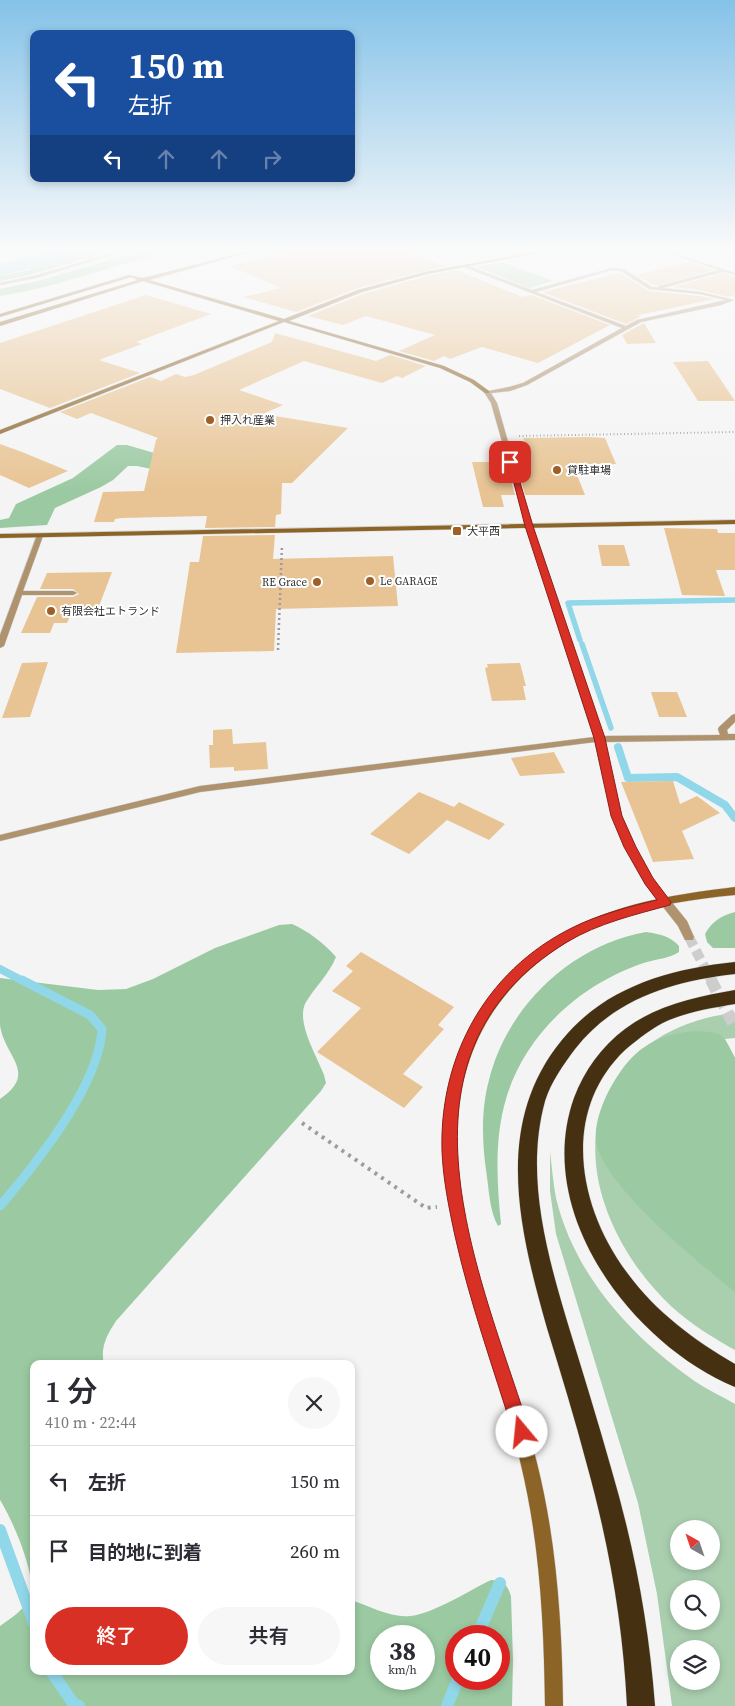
<!DOCTYPE html>
<html lang="ja">
<head>
<meta charset="utf-8">
<style>
	:root { --surface:#fff; --page:#f7f7f7; --text:#2b2b33; --muted:#7c7c81; --line:#e1e1e2; --accent:#d93025 }
	body { margin:0; font-family:"Source Serif 4","Noto Sans JP",serif; background:var(--page); color:var(--text); height:100vh; display:flex; flex-direction:column; font-size:19px; white-space:nowrap }
	* { box-sizing:border-box; margin:0 }
	p { font-size:16px; color:var(--muted) }
	.icon { flex:none; width:28px; height:28px; fill:none; stroke:currentColor; stroke-width:2; stroke-linecap:round; stroke-linejoin:round }
	.map { position:relative; flex:1; overflow:hidden }
	.sheet { position:absolute; left:30px; top:1360px; width:325px; height:315px; display:flex; flex-direction:column; background:var(--surface); border-radius:10px; box-shadow:0 2px 8px #0003 }
	.sheet>* { flex:none }
	.guide { position:absolute; left:30px; top:30px; width:325px; height:152px; border-radius:10px; box-shadow:0 2px 8px #0003; background:#1a4fa0; color:#fff; overflow:hidden }
	.needle { width:32px; rotate:320deg }
	.controls { position:absolute; left:670px; top:1520px; display:grid; gap:10px }
	.controls a { display:grid; place-items:center; width:50px; height:50px; border-radius:50%; background:var(--surface); box-shadow:0 2px 8px #0003; font-size:25px }
	.speed { position:absolute; left:370px; top:1625px; display:flex; gap:10px; font-size:25px; font-weight:700; text-align:center }
	.speed>* { display:grid; place-content:center; width:65px; height:65px; border-radius:50%; background:var(--surface); box-shadow:0 2px 8px #0003; line-height:1 }
	.speed small { font-size:12px; font-weight:400 }
	.speed .limit { border:8px solid #d22; background:#fff; color:#111 }
	.pin { position:absolute; display:grid; place-items:center; width:42px; height:42px; color:#fff; margin:-21px; border-radius:10px; box-shadow:0 2px 8px #0006 }
	.me { position:absolute; width:55px; margin:-28px; rotate:343deg; stroke-linejoin:round; filter:drop-shadow(0 0 4px #0008) }
	.turn { display:flex; align-items:center; gap:18px; height:105px; padding:0 15px; font-size:22px }
	.turn .icon { width:65px; height:65px; stroke-width:2.5 }
	.turn b { display:block; font-size:35px; line-height:42px }
	.lanes { display:flex; align-items:center; height:48px; padding:0 15px; background:#0003; justify-content:center; gap:25px; direction:ltr }
	.lanes .off { opacity:.35 }
	.round { display:grid; place-items:center; flex:none; width:52px; height:52px; border-radius:26px; background:var(--page) }
	.headline { display:flex; align-items:center; justify-content:space-between; height:85px; padding:0 15px }
	h1 { font-size:30px; font-weight:600; line-height:38px }
	.primary-button { display:flex; gap:10px; margin-top:auto; padding:10px 15px }
	.primary-button a { flex:1; height:58px; border-radius:30px; background:var(--accent); color:#fff; font-size:20px; font-weight:600; line-height:58px; text-align:center }
	.primary-button a+a { background:var(--page); color:var(--text) }
	ul { padding:0; list-style:none }
	li { display:flex; align-items:center; gap:15px; height:70px; padding:0 15px; border-top:1px solid var(--line) }
	li div { flex:1 }
	li b { display:block; font-size:19px }
	li em { font-style:normal }
	.map>svg:first-child { display:block }
	.green { fill:#aacfaf; fill-rule:evenodd }
	.forest { fill:#9bcaa2; fill-rule:evenodd }
	.lines { fill:none; stroke-linecap:round; stroke-linejoin:round }
	.stream-far3 { stroke:#90d7e9; stroke-width:5.5 }
	.stream-far2 { stroke:#90d7e9; stroke-width:8 }
	.stream-far1 { stroke:#90d7e9; stroke-width:9 }
	.stream { stroke:#90d7e9; stroke-width:12 }
	.river { fill:#90d7e9; fill-rule:evenodd }
	.building { fill:#e8c494 }
	.street-tunnel-far1 { stroke:#cdcdce; stroke-width:10; stroke-dasharray:10 5; stroke-linecap:butt }
	.street-tunnel { stroke:#cdcdce; stroke-width:12; stroke-dasharray:12 6; stroke-linecap:butt }
	.lane-casing { stroke:#d1d1d2; stroke-width:1 }
	.street-casing { stroke:#d1d1d2; stroke-width:1 }
	.secondary-casing { stroke:#d1d1d2; stroke-width:1 }
	.highway-casing { stroke:#d1d1d2; stroke-width:1 }
	.path-far3 { stroke:#9c9c9c; stroke-width:1; stroke-dasharray:1 2; stroke-linecap:butt }
	.path-far2 { stroke:#9c9c9c; stroke-width:2; stroke-dasharray:1 2.5; stroke-linecap:butt }
	.path-far1 { stroke:#9c9c9c; stroke-width:2.5; stroke-dasharray:2 3; stroke-linecap:butt }
	.path { stroke:#9c9c9c; stroke-width:4; stroke-dasharray:3 5; stroke-linecap:butt }
	.lane { fill:#af936e; fill-rule:evenodd }
	.street { fill:#af936e; fill-rule:evenodd }
	.secondary { fill:#8c6428; fill-rule:evenodd }
	.highway { fill:#453112; fill-rule:evenodd }
	.route { fill:#d93025; stroke:#8d1f18 }
	.poi-dot { fill:#9f6028; stroke:#fff; stroke-width:2 }
	.labels { text-anchor:middle; dominant-baseline:central; stroke-width:4; stroke-linejoin:round; paint-order:stroke }
	.far-poi-label { font-size:11px; fill:#313131; stroke:#fff; text-anchor:start }
</style>
</head>
<body>
<div class="map">
<svg width="735" height="1706" viewBox="0 0 735 1706">
	<rect width="100%" height="100%" fill="#f4f4f5"/>
	<path class="green" d="M502 262 553 281 529 288 477 267Z
		M735 1013V1038L725 1039 735 1058V1350C713 1338 691 1324 672 1307 607 1247 560 1135 630 1061 658 1032 696 1017 735 1013Z
		M550 1152C552 1167 553 1183 556 1198 574 1273 628 1333 689 1377 703 1388 720 1395 735 1404V1706H672L657 1594 638 1503 556 1234 550 1191ZM679 1529H711V1561H679ZM679 1589H711V1621H679ZM679 1649H711V1681H679Z"/>
	<path class="forest" d="M78 251H113L29 275 0 281V276L30 270 32 265Z
		M142 251H176C117 263 60 287 0 296V289L41 280Z
		M117 445H127L168 457 161 471 137 466H128L113 480 101 487 55 508 47 525 0 528V520L9 518 16 504 73 478Z
		M735 912V948H713L707 942 705 934C712 921 721 916 735 912Z
		M292 924C308 931 324 943 336 957 329 974 316 986 306 1002 295 1021 317 1056 324 1075L326 1083 321 1091 116 1321C107 1335 100 1347 104 1364H34V1671H351V1600C369 1606 391 1618 410 1616 433 1614 470 1590 491 1580 503 1580 507 1584 511 1596L513 1660 512 1706H0V1626C11 1618 26 1609 30 1596 37 1575 12 1519 0 1500V1099C39 1072 4 1057 0 1025 0 1010 0 993 0 978L98 990 126 989 153 979 215 948 279 925ZM424 1636V1679H381V1636ZM499 1636V1679H456V1636Z
		M646 932C660 934 670 936 679 946V952C670 958 658 959 647 962 634 966 620 972 609 978 561 1003 521 1047 506 1099 494 1139 497 1184 501 1224L498 1226C489 1210 489 1188 486 1170 482 1141 481 1109 489 1080 507 1006 572 945 646 932Z
		M695 1031C724 1032 722 1033 735 1058V1292C700 1264 601 1184 596 1141 594 1119 606 1095 617 1077 636 1046 660 1034 695 1031Z"/>
	<g class="lines">
		<path class="stream-far3" d="M580 640 568 603 735 600
			M582 644 611 728"/>
		<path class="stream-far2" d="M618 747 628 778 677 777 725 805 735 818
			M0 969 25 982"/>
		<path class="stream-far1" d="M0 1206C36 1164 99 1085 102 1029L90 1015 22 980"/>
		<path class="stream" d="M0 1530 34 1623
			M477 1636 500 1583
			M51 1671 73 1703 79 1706
			M447 1706 458 1679"/>
		<path class="river" d="M49 251H81L78 255 0 276V264Z"/>
	</g>
	<path class="building" d="M296 251H407L445 266 358 288 296 312 243 297 281 288 230 266Z
		M689 262 713 270 657 286 653 285 635 274 638 275Z
		M456 270 522 297 531 295 610 325 538 363 482 347 450 359 444 356 434 361 399 351 435 335 366 316 343 325 308 316 363 294 427 276Z
		M620 273 649 291 700 296 715 299 639 315 640 317 626 324 542 292Z
		M724 273 735 277V295L728 297 700 290 673 287Z
		M146 295 211 314 136 342 142 344 99 360 140 373 50 408 0 389V343Z
		M644 323 656 343 627 344 622 335Z
		M275 333 376 361 390 355 426 366 402 378 397 376 382 383 304 361 239 390 283 405 263 414 348 428 292 483H282L281 514 276 515 275 527 205 528 207 516 121 518 115 519 114 522H94L103 492 144 491 156 440 158 438 91 413 77 419 60 412 150 377 161 381 176 374 185 377 194 375 272 342Z
		M708 361 735 401H698L673 362Z
		M589 437 605 438 616 464 573 465 585 495H525L516 461H520L518 453H520V446L527 445 523 438Z
		M0 444 22 452 68 471 29 488 0 475Z
		M472 462H506L515 495H501L504 507H483Z
		M664 528 717 529 718 533H735V570H716L725 596 682 595Z
		M275 535 273 559 393 556 398 606 276 609 274 651 176 653 190 562H199L203 536Z
		M598 545H624L630 566H602Z
		M112 572 96 614H71L67 623H54L50 633H21L37 597H73L79 594 73 589H40L47 573Z
		M48 662 30 717 2 718 22 663Z
		M520 663 526 686H523L526 700 492 701 485 668 488 667 487 664Z
		M651 692H677L687 717H659Z
		M232 729 233 744 266 742 268 769 234 771V767L210 768 209 745H213V730Z
		M554 752 565 773 520 776 511 758Z
		M673 781 680 804 697 796 720 813 682 831 694 859 653 862 621 782Z
		M419 792 454 807 459 802 505 824 489 840 447 820 409 854 370 834Z
		M361 952 454 1007 438 1025 444 1029 403 1074 423 1087 404 1108 317 1052 361 1008 332 991 353 971 346 966Z"/>
	<g class="lines">
		<path class="street-tunnel-far1" d="M689 937 712 982"/>
		<path class="street-tunnel" d="M711 980 735 1027"/>
		<defs>
			<path id="lane" d="M723 269 725 271 663 288 662 290 658 289 659 286Z"/>
			<path id="street" d="M120 251H126L36 278 0 285V283L33 276Z
				M661 251H667L735 273V275Z
				M466 265 532 290 612 268 624 269 652 287 700 292 734 300 721 305 641 322 527 385 510 391 491 393 497 403 532 526 603 736 720 735 718 729 719 727 732 715 735 714V722L727 730 728 734H735V740L604 742 622 816 635 847 653 879 687 921 694 937 693 940H685L678 926 645 884 625 847 612 816 595 742 200 792 0 841V835L200 786 594 737 526 526 491 403 484 392 509 387 523 383 622 328 464 267ZM612 270 621 271 649 289 700 294 726 300 637 320 626 326 536 292Z
				M37 535 43 536 23 591H73L77 593 73 595H22L4 646 0 648V635Z"/>
			<path id="secondary" d="M248 251H254L149 280 284 319 358 290 425 272 541 251H549L427 274 362 292 289 321 444 366 474 380 489 391V393H485L470 382 440 368 284 322 0 434V430L279 321 143 281 0 326V322L138 280 131 277 0 317V314L129 275 143 278Z
				M735 520V524L0 538V534Z
				M735 887V895C694 899 652 905 613 919 587 929 562 944 540 961 464 1022 447 1107 462 1199 475 1288 515 1376 537 1463 557 1543 562 1625 563 1706H545C544 1625 540 1544 521 1465 501 1376 463 1291 449 1201 429 1079 473 969 592 919 637 900 687 893 735 887Z"/>
			<path id="highway" d="M735 962V974C673 981 615 998 575 1049 563 1065 551 1082 545 1101 524 1177 548 1258 570 1331 584 1376 598 1422 611 1468 634 1546 649 1625 655 1706H627C623 1624 609 1544 587 1465 575 1419 561 1374 547 1328 520 1232 492 1125 562 1040 605 987 669 969 735 962Z
				M735 990V1004C712 1008 691 1011 669 1020 653 1027 638 1039 625 1050 560 1112 578 1208 628 1274 655 1311 695 1341 735 1364V1387C632 1344 533 1213 574 1098 584 1071 602 1046 625 1029 657 1005 696 997 735 990Z"/>
		</defs>
		<use href="#lane" class="lane-casing"/>
		<use href="#street" class="street-casing"/>
		<use href="#secondary" class="secondary-casing"/>
		<use href="#highway" class="highway-casing"/>
		<path class="path-far3" d="M0 266 54 251"/>
		<path class="path-far2" d="M519 436 735 432"/>
		<path class="path-far1" d="M278 650 282 545"/>
		<path class="path" d="M302 1123 426 1208 437 1207"/>
		<use href="#lane" class="lane"/>
		<use href="#street" class="street"/>
		<use href="#secondary" class="secondary"/>
		<use href="#highway" class="highway"/>
	</g>
	<linearGradient id="sky" x2="0" y2="1"><stop stop-color="#85c2e8"/><stop offset="0.51" stop-color="#fafafa"/><stop offset="1" stop-color="#fafafa" stop-opacity="0"/></linearGradient>
	<rect width="735" height="490" fill="url(#sky)"/>
	<path class="route" d="M508 460 514 462 533 526 605 738 622 816 636 847 653 878 671 902 670 905C634 915 599 923 567 942 379 1056 479 1271 530 1432L528 1439 522 1441 515 1439 513 1432C493 1367 470 1303 455 1236 449 1208 443 1179 442 1151 439 1047 495 957 592 919 613 911 635 905 657 900L645 884 624 847 611 816 594 738 525 526Z"/>
	<g class="poi-dot">
		<circle cx="210" cy="420" r="5"/>
		<circle cx="557" cy="470" r="5"/>
		<rect x="452" y="526" width="10" height="10" rx="2.5"/>
		<circle cx="370" cy="581" r="5"/>
		<circle cx="317" cy="582" r="5"/>
		<circle cx="51" cy="611" r="5"/>
	</g>
	<g class="labels">
		<g class="far-poi-label">
			<text x="220" y="420">押入れ産業</text>
			<text x="567" y="470">貸駐車場</text>
			<text x="467" y="531">大平西</text>
			<text x="380" y="581">Le GARAGE</text>
			<text x="307" y="582" text-anchor="end">RE Grace</text>
			<text x="61" y="611">有限会社エトランド</text>
		</g>
	</g>
</svg>
<div class="controls">
<a><svg class="needle" viewBox="-14 -14 28 28"><path d="M0-13l5 13h-10z" fill="#e53935"/><path d="M0 13l5-13h-10z" fill="#7c7c81"/></svg></a>
<a><svg class="icon" aria-label="search" viewBox="0 0 24 24"><circle cx="10" cy="10" r="6"/><path d="M15 15l6 6"/></svg></a>
<a><svg class="icon" aria-label="layers" viewBox="0 0 24 24"><path d="M12 4l9 5-9 5-9-5zM3 14l9 5 9-5"/></svg></a>
</div>
<div class="speed"><div>38<small>km/h</small></div><div class="limit">40</div></div>
<div class="pin" style="left:510px;top:462px;background:#d93025"><svg class="icon" aria-label="arrive" viewBox="0 0 24 24"><path d="M6 21V4h12l-3 4 3 4H6"/></svg></div>
<svg class="me" style="left:522px;top:1432px" viewBox="-20 -20 40 40"><circle r="19" fill="#fff"/><path d="M0-13L10 11 0 6-10 11z" fill="#d93025"/></svg>
<div class="guide">
<div class="turn"><svg class="icon" aria-label="left" viewBox="0 0 24 24"><path d="M17 20v-9H6M10 6l-5 5 5 5"/></svg><div><b>150 m</b>左折</div></div>
<div class="lanes"><svg class="icon" aria-label="left" viewBox="0 0 24 24"><path d="M17 20v-9H6M10 6l-5 5 5 5"/></svg><svg class="icon off" aria-label="ahead" viewBox="0 0 24 24"><path d="M12 20V5M6 11l6-6 6 6"/></svg><svg class="icon off" aria-label="ahead" viewBox="0 0 24 24"><path d="M12 20V5M6 11l6-6 6 6"/></svg><svg class="icon off" aria-label="right" viewBox="0 0 24 24"><path d="M7 20v-9h11M14 6l5 5-5 5"/></svg></div>
</div>
<section class="sheet">
<div class="headline"><div><h1>1 分</h1><p>410 m · 22:44</p></div><a class="round"><svg class="icon" aria-label="close" viewBox="0 0 24 24"><path d="M6 6l12 12M18 6L6 18"/></svg></a></div>
<ul>
<li><svg class="icon" aria-label="left" viewBox="0 0 24 24"><path d="M17 20v-9H6M10 6l-5 5 5 5"/></svg><div><b>左折</b></div><em>150 m</em></li>
<li><svg class="icon" aria-label="arrive" viewBox="0 0 24 24"><path d="M6 21V4h12l-3 4 3 4H6"/></svg><div><b>目的地に到着</b></div><em>260 m</em></li>
</ul>
<div class="primary-button"><a>終了</a><a>共有</a></div>
</section>
</div>
</body>
</html>
